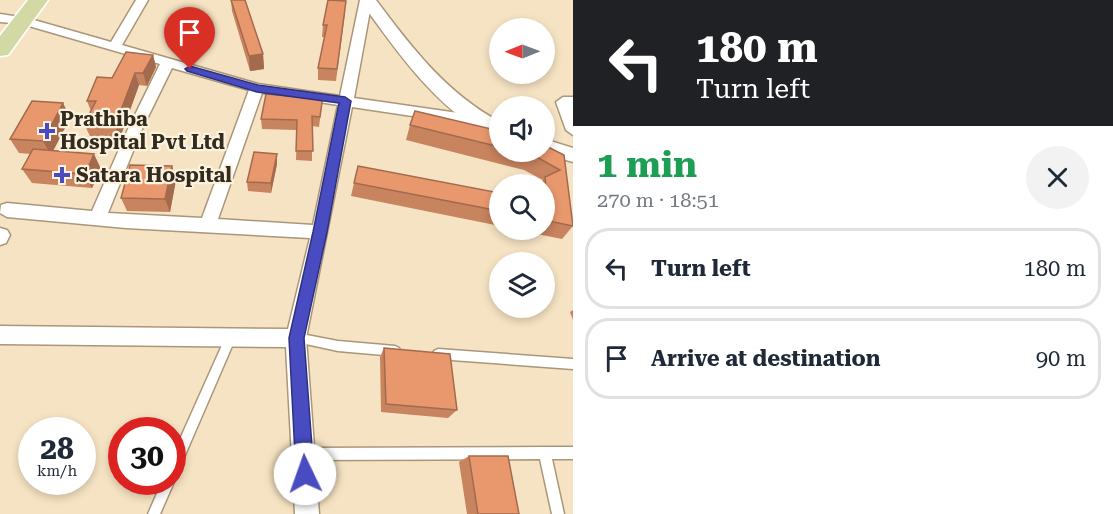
<!DOCTYPE html>
<html lang="en">
<head>
<meta charset="utf-8">
<style>
	:root { --surface:#fff; --page:#f2f2f3; --text:#1f2937; --muted:#747a83; --line:#e0e1e3 }
	body { margin:0; font-family:"Roboto Serif",serif; background:var(--page); color:var(--text); height:100vh; display:flex; flex-direction:column; font-size:22px; white-space:nowrap }
	* { box-sizing:border-box; margin:0 }
	p { font-size:20px; color:var(--muted) }
	.icon { flex:none; width:33px; height:33px; fill:none; stroke:currentColor; stroke-width:2; stroke-linecap:round; stroke-linejoin:round }
	.map { position:relative; flex:1; overflow:hidden }
	.side { display:flex; flex-direction:column; background:var(--surface); width:540px }
	.side>* { flex:none }
	.guide { background:#202124; color:#fff; overflow:hidden }
	.needle { width:39px; rotate:269deg }
	.tools { position:absolute; left:489px; top:18px; display:grid; gap:12px }
	.tools a { display:grid; place-items:center; width:66px; height:66px; border-radius:50%; background:var(--surface); box-shadow:0 3px 9px #0003; font-size:30px }
	.speed { position:absolute; left:18px; top:417px; display:flex; gap:12px; font-size:30px; font-weight:700; text-align:center }
	.speed>* { display:grid; place-content:center; width:78px; height:78px; border-radius:50%; background:var(--surface); box-shadow:0 3px 9px #0003; line-height:1 }
	.speed small { font-size:15px; font-weight:400 }
	.speed .limit { border:9px solid #d22; background:#fff; color:#111 }
	.pin { position:absolute; display:grid; place-items:center; width:51px; height:51px; color:#fff; margin:-62px -26px; border-radius:50% 50% 50% 0; rotate:-45deg; box-shadow:0 0 6px #0007 }
	.pin .icon { rotate:45deg }
	.me { position:absolute; width:66px; margin:-33px; rotate:357deg; stroke-linejoin:round; filter:drop-shadow(0 0 4px #0008) }
	.turn { display:flex; align-items:center; gap:21px; height:126px; padding:0 24px; font-size:27px }
	.turn .icon { width:78px; height:78px; stroke-width:2.5 }
	.turn b { display:block; font-size:42px; line-height:51px }
	.round { display:grid; place-items:center; flex:none; width:63px; height:63px; border-radius:32px; background:var(--page) }
	.overview { display:flex; align-items:center; justify-content:space-between; height:102px; padding:0 24px }
	h1 { font-size:36px; font-weight:700; line-height:45px; color:#1e9e55 }
	ul { padding:0; list-style:none }
	li { display:flex; align-items:center; gap:18px; height:81px; margin:0 12px 9px; padding:0 12px; border:3px solid var(--line); border-radius:24px }
	li div { flex:1 }
	li b { display:block; font-size:22px }
	li em { font-style:normal }
	main { display:flex; flex:1; min-height:0 }
	.map>svg:first-child { display:block }
	.lines { fill:none; stroke-linecap:round; stroke-linejoin:round }
	.service-casing { stroke:#a99779; stroke-width:3 }
	.minor-casing { stroke:#a99779; stroke-width:3 }
	.tertiary-casing { stroke:#a99779; stroke-width:3 }
	.primary-casing { stroke:#fff; stroke-width:3 }
	.service { fill:#fff; fill-rule:evenodd }
	.minor { fill:#fff; fill-rule:evenodd }
	.tertiary { fill:#fff; fill-rule:evenodd }
	.primary { fill:#d3d9a5; fill-rule:evenodd }
	.wall { fill:#c8835f }
	.shaded-wall { fill:#a36a4d }
	.building { fill:#e9986e; stroke:#a36a4d; stroke-width:1.5 }
	.route { fill:#494cc1; stroke:#2f317d; stroke-width:1.5 }
	.poi-dot { fill:#494cc1; stroke:#fdf2de; stroke-width:2 }
	.labels { text-anchor:middle; dominant-baseline:central; stroke-width:4.5; stroke-linejoin:round; paint-order:stroke }
	.poi-label { font-size:20px; font-weight:bold; fill:#322b1f; stroke:#fdf2de; text-anchor:start }
</style>
</head>
<body>
<main>
<div class="map">
<svg width="573" height="514" viewBox="0 0 573 514">
	<rect width="100%" height="100%" fill="#f6e3c3"/>
	<g class="lines">
		<defs>
			<path id="service" d="M231 332 235 334 236 337 176 476 172 478V457L227 334Z
				M296 333 338 341 395 346 399 348 400 351 399 354 395 356 338 351 292 341 291 338 292 335Z
				M438 349 573 359V369L438 359 434 357 433 354 434 351Z
				M545 447H573V459H552L564 514H552L540 459 304 460 300 458 298 454 300 450 304 448Z
				M172 479 174 482 160 514H148L162 482H172Z"/>
			<path id="minor" d="M136 0H148L122 45 258 84 340 96 360 0H372L354 98 479 116 486 121 479 126 352 107 306 338 319 514H295L286 347 0 344V326L288 329 310 238 126 228 7 217 0 213 1 205 7 203 92 211 128 129 160 64 22 24 0 22V14L27 18 111 42ZM172 68 249 90 202 218 108 213 142 129ZM262 93 338 105 313 225 218 219Z
				M563 97H573V135L566 130 556 102Z
				M0 228 7 230 10 235 6 243 0 245Z"/>
			<path id="tertiary" d="M360 0H376C411 47 447 94 500 122V138C445 122 392 45 360 0Z
				M544 139 573 148V162L538 152H544Z"/>
			<path id="primary" d="M28 0H48L8 55 0 56V36Z"/>
		</defs>
		<use href="#service" class="service-casing"/>
		<use href="#minor" class="minor-casing"/>
		<use href="#tertiary" class="tertiary-casing"/>
		<use href="#primary" class="primary-casing"/>
		<use href="#service" class="service"/>
		<use href="#minor" class="minor"/>
		<use href="#tertiary" class="tertiary"/>
		<use href="#primary" class="primary"/>
	</g>
	<path class="wall" d="M231 0H245L263 54 264 69 250 71 232 11Z
		M328 0H345V13L336 81 318 80V68L325 37H322L323 25Z
		M153 55 156 67 147 86 139 85 120 138 90 136 84 124 91 111 87 101Z
		M323 95 319 127 312 126V161L296 160 297 130 262 129 261 119 301 97Z
		M63 103 70 118 53 151 101 169 92 188 32 183 22 169 31 154 19 153 10 139Z
		M410 125 500 131V152H544L564 155 573 226 562 239 517 230H544V184H540L543 180 524 170 406 140Z
		M277 164 271 193 248 191 247 182Z
		M172 166 176 180 170 212 127 211 121 198Z
		M354 183 500 193V226L351 196Z
		M573 310V320L570 312Z
		M384 348 457 410 448 418 381 412 380 357Z
		M469 456 519 514H467L459 462Z"/>
	<path class="shaded-wall" d="M263 54 264 69 250 71 249 56Z
		M153 55 156 67 147 86 143 73Z
		M135 73 139 85 120 138 115 126Z
		M63 103 70 118 51 155 43 141Z
		M94 154 101 169 92 188 85 174Z
		M277 154V164L271 193V183Z
		M172 166 176 180 170 212 165 199Z"/>
	<path class="building" d="M231 0H245L263 54 249 56Z
		M328 0 346 1 337 69 318 68 327 25H323Z
		M126 52 153 55 143 73H135L115 126 84 124 96 101H87L97 77 112 78Z
		M302 91 323 95 320 117 312 116 313 151H296L297 120 261 119 266 94 301 97Z
		M32 101 63 103 43 141 10 139Z
		M415 111 500 131V147L410 125Z
		M544 145 564 155 573 226 544 220V201L547 202 545 177 560 170 533 155 517 152H544Z
		M33 149 94 154 85 174 22 169Z
		M254 152 277 154 271 183 247 182Z
		M130 165 172 166 165 199 121 198Z
		M358 166 500 193V211L354 183Z
		M384 348 450 354 457 410 386 404Z
		M469 456H508L519 514H478Z"/>
	<path class="route" d="M190 66 258 85 345 97 351 101 327 232 304 338 314 474 312 480 305 483 299 480 296 474 289 338 313 232 339 103 257 92 187 71 185 69Z"/>
	<g class="poi-dot">
		<path d="M44 122h6v6h6v6h-6v6h-6v-6h-6v-6h6z"/>
		<path d="M59 166h6v6h6v6h-6v6h-6v-6h-6v-6h6z"/>
	</g>
	<g class="labels">
		<g class="poi-label">
			<text x="60" y="119">Prathiba<tspan x="60" dy="23">Hospital Pvt Ltd</tspan></text>
			<text x="76" y="175">Satara Hospital</text>
		</g>
	</g>
</svg>
<div class="tools">
<a><svg class="needle" viewBox="-14 -14 28 28"><path d="M0-13l5 13h-10z" fill="#e53935"/><path d="M0 13l5-13h-10z" fill="#747a83"/></svg></a>
<a><svg class="icon" aria-label="sound" viewBox="0 0 24 24"><path d="M4 9h4l5-4v14l-5-4H4zM17 9q2 3 0 6"/></svg></a>
<a><svg class="icon" aria-label="search" viewBox="0 0 24 24"><circle cx="10" cy="10" r="6"/><path d="M15 15l6 6"/></svg></a>
<a><svg class="icon" aria-label="layers" viewBox="0 0 24 24"><path d="M12 4l9 5-9 5-9-5zM3 14l9 5 9-5"/></svg></a>
</div>
<div class="speed"><div>28<small>km/h</small></div><div class="limit">30</div></div>
<div class="pin" style="left:190px;top:69px;background:#d93025"><svg class="icon" aria-label="arrive" viewBox="0 0 24 24"><path d="M6 21V4h12l-3 4 3 4H6"/></svg></div>
<svg class="me" style="left:305px;top:474px" viewBox="-20 -20 40 40"><circle r="19" fill="#fff"/><path d="M0-13L10 11 0 6-10 11z" fill="#494cc1"/></svg>
</div>
<section class="side">
<div class="guide">
<div class="turn"><svg class="icon" aria-label="left" viewBox="0 0 24 24"><path d="M17 20v-9H6M10 6l-5 5 5 5"/></svg><div><b>180 m</b>Turn left</div></div>
</div>
<div class="overview"><div><h1>1 min</h1><p>270 m · 18:51</p></div><a class="round"><svg class="icon" aria-label="close" viewBox="0 0 24 24"><path d="M6 6l12 12M18 6L6 18"/></svg></a></div>
<ul>
<li><svg class="icon" aria-label="left" viewBox="0 0 24 24"><path d="M17 20v-9H6M10 6l-5 5 5 5"/></svg><div><b>Turn left</b></div><em>180 m</em></li>
<li><svg class="icon" aria-label="arrive" viewBox="0 0 24 24"><path d="M6 21V4h12l-3 4 3 4H6"/></svg><div><b>Arrive at destination</b></div><em>90 m</em></li>
</ul>
</section>
</main>
</body>
</html>
